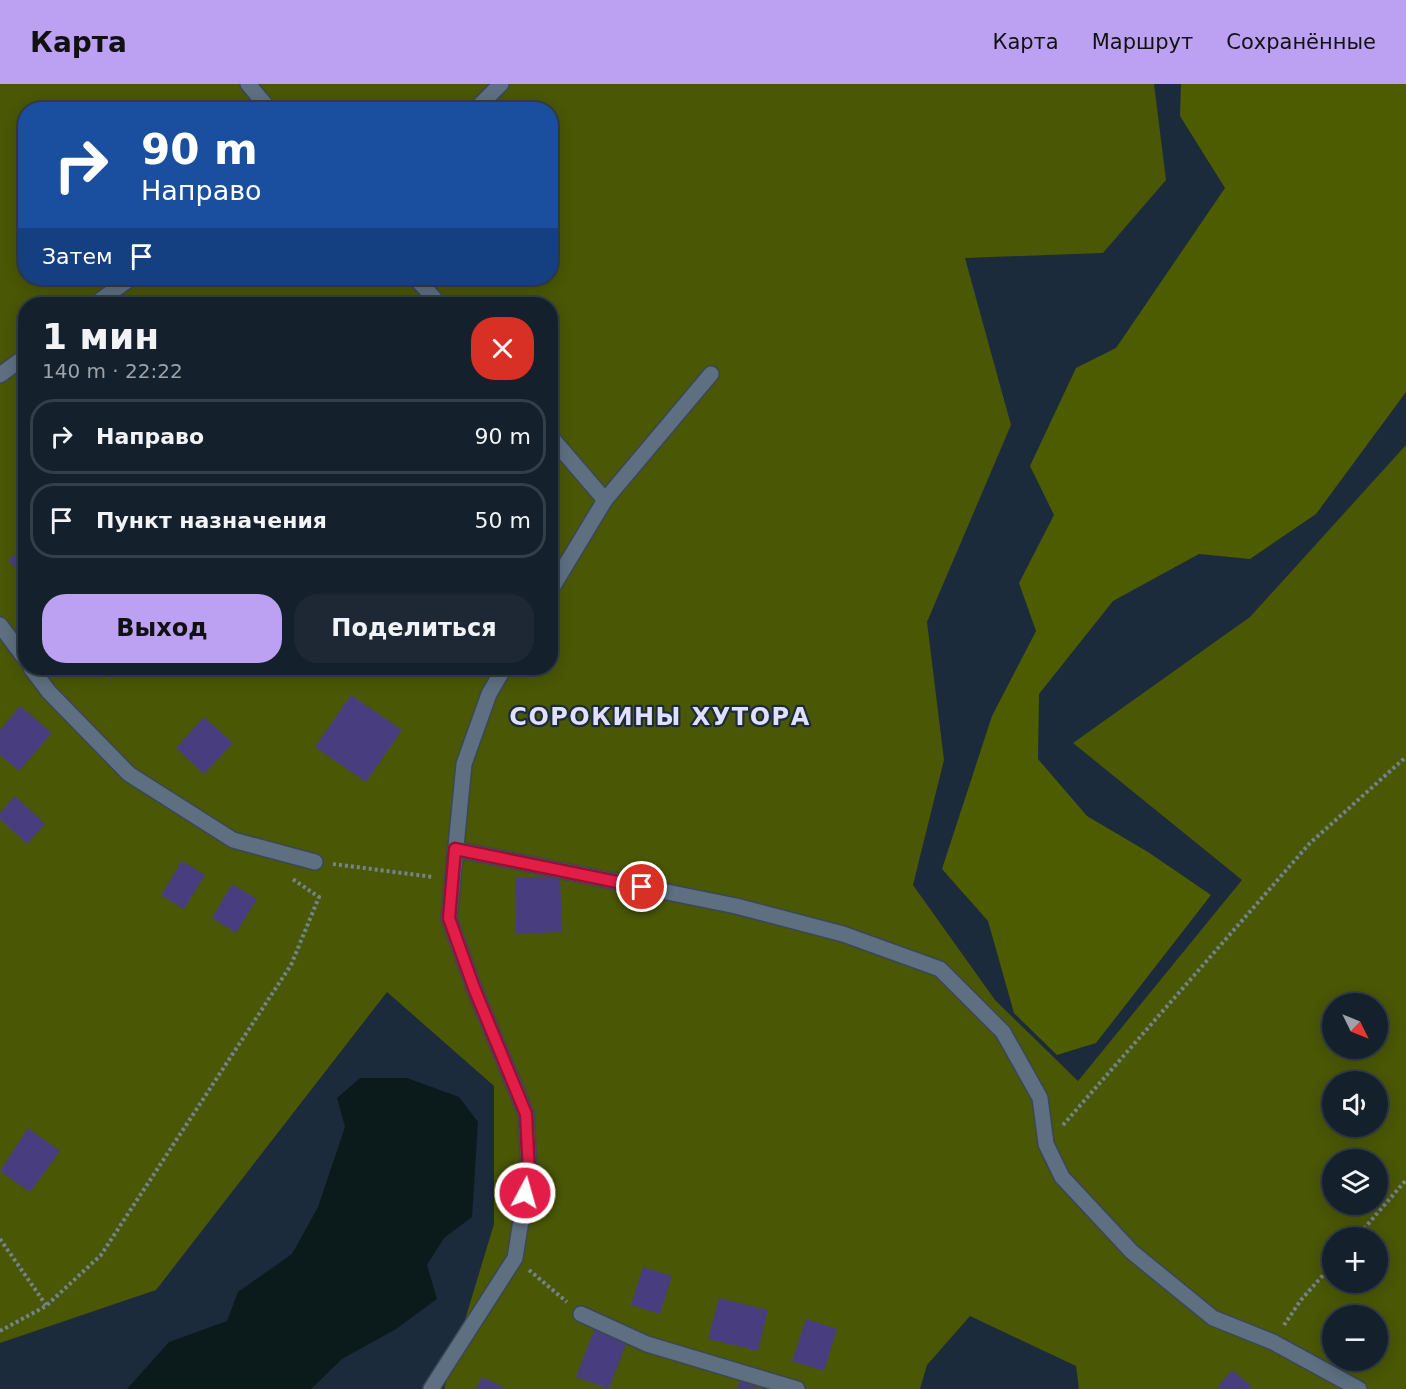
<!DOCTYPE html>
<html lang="ru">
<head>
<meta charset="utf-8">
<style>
	:root { --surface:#14202c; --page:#1d2834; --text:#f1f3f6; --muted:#9da3a9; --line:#333e48; --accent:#bca0f2 }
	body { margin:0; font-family:"DejaVu Sans",sans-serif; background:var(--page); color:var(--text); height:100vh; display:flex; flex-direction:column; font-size:22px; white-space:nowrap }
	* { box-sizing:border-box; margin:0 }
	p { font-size:20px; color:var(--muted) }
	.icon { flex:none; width:33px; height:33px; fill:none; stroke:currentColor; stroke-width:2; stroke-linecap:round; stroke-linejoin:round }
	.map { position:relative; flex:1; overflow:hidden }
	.drawer { position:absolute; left:18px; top:213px; width:540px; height:378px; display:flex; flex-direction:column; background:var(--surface); border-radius:24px; box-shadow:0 3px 15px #0003,0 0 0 2px var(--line) }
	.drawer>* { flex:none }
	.banner { position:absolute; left:18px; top:18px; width:540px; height:183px; border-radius:24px; box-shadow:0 3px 15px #0003,0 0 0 2px var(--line); background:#1a4fa0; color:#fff; overflow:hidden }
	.needle { width:39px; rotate:133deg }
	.fabs { position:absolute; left:1322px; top:909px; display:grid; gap:12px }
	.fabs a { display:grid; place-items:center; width:66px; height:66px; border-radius:50%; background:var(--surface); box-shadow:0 3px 15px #0003,0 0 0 2px var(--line); font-size:30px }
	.pin { position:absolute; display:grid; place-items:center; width:51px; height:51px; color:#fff; margin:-26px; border:3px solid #fff; border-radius:50%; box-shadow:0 2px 6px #0007 }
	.me { position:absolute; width:66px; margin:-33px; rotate:6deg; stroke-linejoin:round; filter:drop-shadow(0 0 4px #0008) }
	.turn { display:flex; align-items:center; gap:21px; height:126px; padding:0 24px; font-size:27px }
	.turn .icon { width:78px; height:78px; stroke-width:2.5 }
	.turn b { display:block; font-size:42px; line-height:51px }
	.then { display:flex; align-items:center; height:57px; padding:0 24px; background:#0003; gap:12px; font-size:22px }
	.round { display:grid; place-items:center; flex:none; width:63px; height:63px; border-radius:24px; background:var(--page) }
	.head { display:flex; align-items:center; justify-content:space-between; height:102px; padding:0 24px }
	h1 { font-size:36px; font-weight:700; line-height:45px }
	.primary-button { display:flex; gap:12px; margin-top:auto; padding:12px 24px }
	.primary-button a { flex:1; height:69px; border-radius:24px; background:var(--accent); color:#111; font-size:24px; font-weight:700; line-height:69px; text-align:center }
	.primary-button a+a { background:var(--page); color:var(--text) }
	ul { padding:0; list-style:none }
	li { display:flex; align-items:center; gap:18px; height:75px; margin:0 12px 9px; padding:0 12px; border:3px solid var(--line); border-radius:24px }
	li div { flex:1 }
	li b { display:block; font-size:22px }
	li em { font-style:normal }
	header { display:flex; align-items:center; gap:36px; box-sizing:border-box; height:84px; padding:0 30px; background:var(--accent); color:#111 }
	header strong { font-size:28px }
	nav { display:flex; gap:33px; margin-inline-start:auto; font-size:21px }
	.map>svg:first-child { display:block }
	.green { fill:#4a5705; fill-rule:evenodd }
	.forest { fill:#4e5c00 }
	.water { fill:#0b1b1b }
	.building { fill:#483e7f }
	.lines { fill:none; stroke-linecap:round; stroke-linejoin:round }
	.minor-casing { stroke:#3a4754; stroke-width:18 }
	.path { stroke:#75828f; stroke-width:4; stroke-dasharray:3 3; stroke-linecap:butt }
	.minor { stroke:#5d6f81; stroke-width:15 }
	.route-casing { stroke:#92132f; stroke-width:15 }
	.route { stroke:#e11d48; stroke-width:10 }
	.labels { text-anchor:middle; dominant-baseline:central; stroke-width:4.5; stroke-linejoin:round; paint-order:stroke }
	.district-label { font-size:24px; font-weight:bold; letter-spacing:1.5px; fill:#e2e0fd; stroke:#1b2b3b }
</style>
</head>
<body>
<header>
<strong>Карта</strong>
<nav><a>Карта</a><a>Маршрут</a><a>Сохранённые</a></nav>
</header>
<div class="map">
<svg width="1406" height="1305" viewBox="0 0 1406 1305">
	<rect width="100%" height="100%" fill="#1b2b3b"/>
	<path class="green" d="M0 0H1154L1166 96 1103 169 965 174 1011 341 927 538 944 676 913 801 995 916 1078 997 1242 796 1073 659 1250 533 1406 361V1305H1079L1076 1282 970 1232 927 1281 920 1305H444L494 1140V1002L387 908 156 1206 0 1259ZM26 26H550V194H26ZM26 220H550V584H26ZM1332 920H1377V964H1332ZM1332 998H1377V1042H1332ZM1332 1076H1377V1120H1332ZM1332 1154H1377V1198H1332ZM1332 1232H1377V1276H1332Z"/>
	<path class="forest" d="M1181 0H1406V308L1316 430 1250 475 1199 470 1113 517 1039 610 1038 675 1087 732 1148 768 1211 811 1096 959 1057 971 1014 929 988 837 942 785 992 632 1036 547 1019 499 1054 431 1030 382 1076 284 1116 264 1225 104 1180 32Z"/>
	<path class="water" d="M360 994H407L459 1013 478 1038 472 1133 444 1154 427 1181 437 1215 396 1245 342 1275 311 1305H127L169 1258 227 1237 238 1208 292 1170 318 1123 345 1043 337 1014Z"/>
	<path class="building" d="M26 461V496L8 476Z
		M101 584H124L110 595Z
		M351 611 402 646 366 698 315 663Z
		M20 622 52 649 19 687 0 671V646Z
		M204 633 233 659 204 690 176 664Z
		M15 712 45 740 27 760 0 735V729Z
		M182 777 205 791 184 825 161 811Z
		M560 793 562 848 516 850 515 794Z
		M232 800 257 815 236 849 212 834Z
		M28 1044 60 1067 30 1108 0 1087Z
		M643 1183 672 1192 660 1230 631 1221Z
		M719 1214 768 1226 758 1267 708 1255Z
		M806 1235 837 1245 824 1287 792 1277Z
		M595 1244 627 1257 609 1305 576 1293Z
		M1232 1286 1252 1303 1250 1305H1221L1218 1302Z
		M482 1293 507 1305H476Z
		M740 1297 761 1305H737Z"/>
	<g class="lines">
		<defs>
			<path id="minor" d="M248 0 270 26
				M475 26 501 0
				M416 194 439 220
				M95 220 131 194
				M0 291 26 272
				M550 352 605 416
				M550 507 605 416 711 290
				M0 541 26 576
				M31 584 49 608 129 690 233 756 315 778
				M455 765 736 822 843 850 940 885 1003 948 1040 1014 1046 1060 1062 1093 1132 1168 1213 1234 1273 1258 1359 1305
				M581 1230 647 1260 797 1305
				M431 1305 515 1174 529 1087 526 1030 474 904 449 834 464 680 489 610 504 584"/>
		</defs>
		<use href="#minor" class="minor-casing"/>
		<path class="path" d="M333 780 433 793
			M1063 1041 1310 759 1406 673
			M1356 1154 1406 1096
			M0 1155 46 1221
			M529 1186 567 1218
			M1284 1241 1301 1216 1332 1181
			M0 1247 46 1222 101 1171 291 881 319 813 291 794"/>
		<use href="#minor" class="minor"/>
	</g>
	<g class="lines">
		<defs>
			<path id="route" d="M525 1109 529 1088 526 1030 474 904 449 834 455 765 642 803"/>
		</defs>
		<use href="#route" class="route-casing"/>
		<use href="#route" class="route"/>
	</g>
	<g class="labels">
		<g class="district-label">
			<text x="660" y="633">СОРОКИНЫ ХУТОРА</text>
		</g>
	</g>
</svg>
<div class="fabs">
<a><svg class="needle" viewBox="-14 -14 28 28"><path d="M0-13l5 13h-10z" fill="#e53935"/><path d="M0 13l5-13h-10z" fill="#9da3a9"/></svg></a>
<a><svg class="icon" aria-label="sound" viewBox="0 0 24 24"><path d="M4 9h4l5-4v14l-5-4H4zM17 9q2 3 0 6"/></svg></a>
<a><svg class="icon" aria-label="layers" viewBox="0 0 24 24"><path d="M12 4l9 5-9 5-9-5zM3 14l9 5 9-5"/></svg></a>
<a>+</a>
<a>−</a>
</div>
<div class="pin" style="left:642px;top:803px;background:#d93025"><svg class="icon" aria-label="arrive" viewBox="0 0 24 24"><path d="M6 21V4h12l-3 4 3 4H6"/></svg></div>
<svg class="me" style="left:525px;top:1109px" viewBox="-20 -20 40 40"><circle r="17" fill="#e11d48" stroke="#fff" stroke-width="3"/><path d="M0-11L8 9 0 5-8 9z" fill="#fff"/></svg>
<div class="banner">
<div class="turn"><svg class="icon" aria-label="right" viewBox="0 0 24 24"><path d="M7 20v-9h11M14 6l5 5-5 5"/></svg><div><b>90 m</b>Направо</div></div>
<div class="then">Затем<svg class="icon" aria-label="arrive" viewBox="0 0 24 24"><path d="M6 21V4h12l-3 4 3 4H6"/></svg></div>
</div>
<section class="drawer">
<div class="head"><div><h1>1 мин</h1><p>140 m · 22:22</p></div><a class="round" style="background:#d93025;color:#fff"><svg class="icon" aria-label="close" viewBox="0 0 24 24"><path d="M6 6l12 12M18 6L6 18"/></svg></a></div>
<ul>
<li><svg class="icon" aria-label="right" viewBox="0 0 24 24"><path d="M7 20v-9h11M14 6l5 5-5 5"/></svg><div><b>Направо</b></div><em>90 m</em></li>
<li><svg class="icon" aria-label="arrive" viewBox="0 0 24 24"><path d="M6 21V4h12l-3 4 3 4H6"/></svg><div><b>Пункт назначения</b></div><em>50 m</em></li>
</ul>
<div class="primary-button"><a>Выход</a><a>Поделиться</a></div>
</section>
</div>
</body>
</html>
